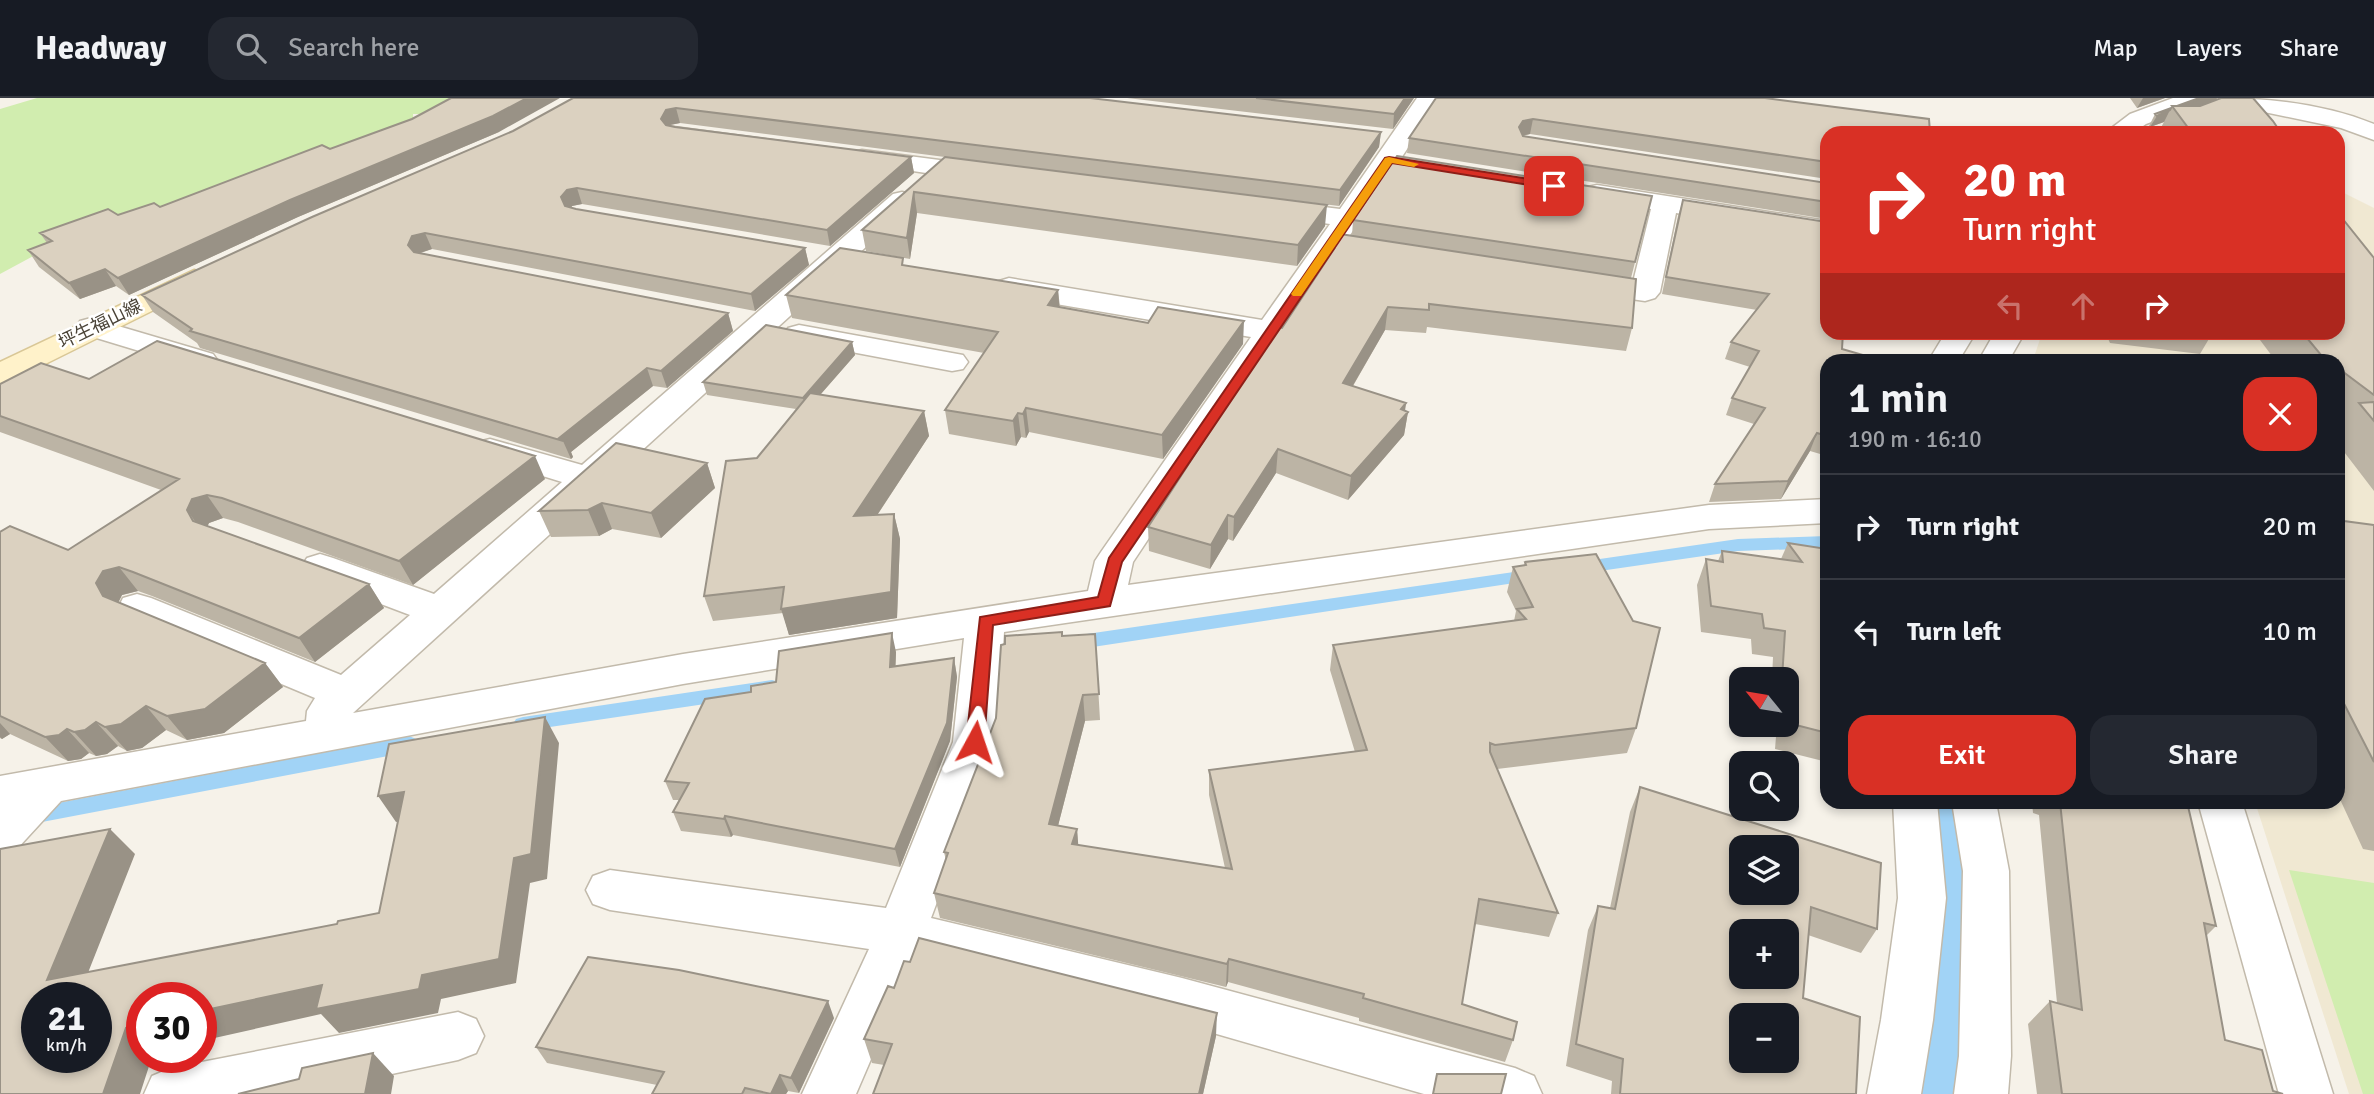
<!DOCTYPE html>
<html lang="en">
<head>
<meta charset="utf-8">
<style>
	:root { --surface:#171b24; --page:#242831; --text:#f1f3f6; --muted:#9ea1a6; --line:#363941; --accent:#d93025 }
	body { margin:0; font-family:Signika,"Noto Sans JP",sans-serif; background:var(--page); color:var(--text); height:100vh; display:flex; flex-direction:column; font-size:26px; white-space:nowrap }
	* { box-sizing:border-box; margin:0 }
	p { font-size:23px; color:var(--muted) }
	.icon { flex:none; width:38px; height:38px; fill:none; stroke:currentColor; stroke-width:2; stroke-linecap:round; stroke-linejoin:round }
	.map { position:relative; flex:1; overflow:hidden }
	.sheet { position:absolute; left:1820px; top:256px; width:525px; height:455px; display:flex; flex-direction:column; background:var(--surface); border-radius:21px; box-shadow:0 4px 10px #0003 }
	.sheet>* { flex:none }
	.top-card { position:absolute; left:1820px; top:28px; width:525px; height:214px; border-radius:21px; box-shadow:0 4px 10px #0003; background:#d93025; color:#fff; overflow:hidden }
	.needle { width:46px; rotate:300deg }
	.buttons { position:absolute; left:1729px; top:569px; display:grid; gap:14px }
	.buttons a { display:grid; place-items:center; width:70px; height:70px; border-radius:14px; background:var(--surface); box-shadow:0 4px 10px #0003; font-size:35px }
	.speed { position:absolute; left:21px; top:884px; display:flex; gap:14px; font-size:35px; font-weight:700; text-align:center }
	.speed>* { display:grid; place-content:center; width:91px; height:91px; border-radius:50%; background:var(--surface); box-shadow:0 4px 10px #0003; line-height:1 }
	.speed small { font-size:18px; font-weight:400 }
	.speed .limit { border:10px solid #d22; background:#fff; color:#111 }
	.pin { position:absolute; display:grid; place-items:center; width:60px; height:60px; color:#fff; margin:-30px; border-radius:14px; box-shadow:0 4px 10px #0006 }
	.me { position:absolute; width:77px; margin:-38px; rotate:5deg; stroke-linejoin:round; filter:drop-shadow(0 0 5px #0008) }
	.turn { display:flex; align-items:center; gap:24px; height:147px; padding:0 28px; font-size:32px }
	.turn .icon { width:91px; height:91px; stroke-width:2.5 }
	.turn b { display:block; font-size:49px; line-height:60px }
	.lanes { display:flex; align-items:center; height:66px; padding:0 28px; background:#0003; justify-content:center; gap:35px; direction:ltr }
	.lanes .off { opacity:.35 }
	.round { display:grid; place-items:center; flex:none; width:74px; height:74px; border-radius:21px; background:var(--page) }
	.overview { display:flex; align-items:center; justify-content:space-between; height:119px; padding:0 28px }
	h1 { font-size:42px; font-weight:600; line-height:52px }
	.cta { display:flex; gap:14px; margin-top:auto; padding:14px 28px }
	.cta a { flex:1; height:80px; border-radius:21px; background:var(--accent); color:#fff; font-size:28px; font-weight:600; line-height:80px; text-align:center }
	.cta a+a { background:var(--page); color:var(--text) }
	ul { padding:0; list-style:none }
	li { display:flex; align-items:center; gap:21px; height:105px; padding:0 28px; border-top:2px solid var(--line) }
	li div { flex:1 }
	li b { display:block; font-size:26px }
	li em { font-style:normal }
	header { display:flex; align-items:center; gap:42px; box-sizing:border-box; height:98px; padding:0 35px; background:var(--surface); border-bottom:2px solid var(--line) }
	header strong { font-size:33px }
	nav { display:flex; gap:38px; margin-inline-start:auto; font-size:24px }
	.search { width:490px; height:63px; background:var(--page); display:flex; align-items:center; gap:18px; box-sizing:border-box; padding:0 24px; border-radius:21px; color:var(--muted); font-size:26px }
	.map>svg:first-child { display:block }
	.education { fill:#f0e8d2 }
	.green { fill:#d1edaf }
	.lines { fill:none; stroke-linecap:round; stroke-linejoin:round }
	.stream { fill:#a1d3f6; fill-rule:evenodd }
	.canal { fill:#a1d3f6; fill-rule:evenodd }
	.street-casing { stroke:#c2baab; stroke-width:3 }
	.secondary-casing { stroke:#d9c796; stroke-width:3 }
	.street { fill:#fff; fill-rule:evenodd }
	.secondary { fill:#fff2ca; fill-rule:evenodd }
	.wall { fill:#bcb4a5 }
	.shaded-wall { fill:#999286 }
	.building { fill:#dbd1c0; stroke:#999286; stroke-width:2; fill-rule:evenodd }
	.route { fill:#d93025; stroke:#8d1f18; stroke-width:2 }
	.slow { fill:#f59e0b }
	.labels { text-anchor:middle; dominant-baseline:central; stroke-width:5; stroke-linejoin:round; paint-order:stroke }
	.far-street-label { font-size:18px; fill:#4a4337; stroke:#fff }
</style>
</head>
<body>
<header>
<strong>Headway</strong>
<div class="search"><svg class="icon" aria-label="search" viewBox="0 0 24 24"><circle cx="10" cy="10" r="6"/><path d="M15 15l6 6"/></svg>Search here</div>
<nav><a>Map</a><a>Layers</a><a>Share</a></nav>
</header>
<div class="map">
<svg width="2374" height="996" viewBox="0 0 2374 996">
	<rect width="100%" height="100%" fill="#f6f2e9"/>
	<path class="education" d="M2338 92 2374 110V996H2349L2255 704H2338V262H2033L2042 235 2338 234Z"/>
	<path class="green" d="M37 0H483L432 16H413L414 31 63 142 0 176V11Z
		M2289 772 2374 785V996H2363Z"/>
	<g class="lines">
		<path class="stream" d="M1827 438V450L1738 453 1579 476 1570 470 1579 464 1738 441Z
			M1534 471 1540 473 1543 477 1540 481 1073 552 1067 550 1064 545 1067 540 1073 538Z
			M772 582 779 584 781 589 779 594 772 596 523 633 516 631 513 626 516 621 523 619Z
			M409 638 416 641 419 646 416 651 409 654 0 732V716Z"/>
		<path class="canal" d="M1914 704H1982C1999 797 1988 902 1977 996H1897C1911 904 1928 797 1914 704Z"/>
		<defs>
			<path id="street" d="M1417 0H1441L1133 464 1128 487 1709 407 1827 401V425L1709 431 1004 534 997 644 931 820 1182 880 1515 970 1534 978 1542 996H1424L1182 926 915 859 856 996H802L869 851 610 812 593 806 586 792 593 778 610 772 886 810 953 644 964 540 683 586 61 703 16 752 0 758V678L306 623 307 613 315 600 123 520 118 510 123 500 137 496 151 500 341 577 410 517 307 478 301 469 307 460 320 456 333 460 434 496 562 384 478 358 473 351 478 344 490 341 582 367 893 96 902 94 911 96 915 102 911 108 353 615 683 556 1088 493 1095 463 1101 454 1251 239 1009 198 999 195 995 189 999 183 1009 180 1262 222 1330 126 1266 117 1262 111 1266 105 1275 103 1340 111Z
				M2173 0H2206L2202 5 2146 26 2133 35H2105L2130 16Z
				M2217 0C2270 0 2325 6 2374 26V42L2341 30 2221 5Z
				M862 52 986 68 995 71 999 76 995 81 986 84 853 64 850 59 853 54Z
				M1597 87 1827 123V139L1676 115 1660 194 1655 200 1645 203 1582 194 1572 191 1568 185 1572 179 1582 176 1633 184 1651 111 1588 101 1584 95 1588 89Z
				M91 220 213 256 218 263 213 270 202 272 80 235 76 229 80 223Z
				M799 227 952 255 963 257 968 264 963 271 952 273 788 242 784 236 788 230Z
				M1946 234H1976L1959 262H1929Z
				M1995 234H2025L2009 262H1979Z
				M1893 704H1937L1946 800 1933 922 1921 996H1867L1881 922 1898 800Z
				M1952 704H1996L2009 773 2011 958 2008 996H1954L1959 958 1963 773Z
				M2198 704H2242L2333 996H2279Z
				M458 914 476 921 484 938 476 955 458 962 297 996H144L152 978 171 970Z"/>
			<path id="secondary" d="M194 172 204 175 208 181 204 187 11 283 0 285V264Z"/>
		</defs>
		<use href="#street" class="street-casing"/>
		<use href="#secondary" class="secondary-casing"/>
		<use href="#street" class="street"/>
		<use href="#secondary" class="secondary"/>
	</g>
	<path class="wall" d="M573 0 1381 34 1379 49 1339 108 1009 67 1325 128 1297 168 917 115 910 161 866 153 862 132 945 59 680 25 670 27 911 59 914 75 830 148 582 106 572 108 571 110 805 150 809 167 755 213 432 151 420 155 728 215 733 233 667 290 653 288 571 354 573 359 571 361 200 250 197 245 153 214 142 197 513 33Z
		M1127 0H1414L1393 31Z
		M1436 0 1827 35V81L1530 36 1523 38 1827 85V121L1407 55 1409 40Z
		M2130 0H2165L2137 10Z
		M2199 0H2217L2216 2 2281 35H2158L2164 24 2150 29 2149 28 2155 16 2171 10 2172 8H2177Z
		M499 34 298 119 129 197 116 188 80 201 39 169 28 152 47 145 40 135 160 109 330 51Z
		M1652 98 1631 180 1632 230 1626 253 1427 229 1426 235 1385 232 1353 288 1406 305 1405 313 1408 314 1404 337 1348 402 1276 375 1233 443 1228 441 1210 471 1149 453 1148 429 1330 159V151L1352 138 1353 122Z
		M1683 102 1827 124V358L1810 353 1781 401 1709 404 1715 386 1754 326 1726 317 1732 300 1750 269 1725 261 1731 244 1757 212 1662 196 1678 118Z
		M2343 123 2374 160V393L2338 346V333L2343 327 2338 323V262H2275L2254 234H2338Z
		M904 167 1058 192 1060 209 1243 246 1163 361 1029 334 1026 340 1021 339 1016 348 949 336 945 312 984 255 792 220 786 197Z
		M2105 234H2213L2200 256 2110 245Z
		M852 244 855 257 820 297 924 313 929 338 878 416H894L900 441 897 520 789 537 783 515 713 523 704 498 757 360 796 311 707 297 703 284Z
		M89 281 545 381 413 487 238 424 223 420 209 425 207 428 369 486 384 510 315 564 152 498 138 493 122 497 118 505 265 565 283 589 224 635 187 642 166 632 142 650 127 653 118 648 107 656 96 658 89 655 81 661 68 663 10 636 2 641 0 640V434L68 452 161 392 0 334V286Z
		M707 365 715 390 661 440 612 431 599 438 551 439 539 413Z
		M2338 414 2344 423 2374 427V753L2363 751 2338 697Z
		M1788 445 1827 451V664L1775 651 1777 626H1787V581H1772L1773 559 1752 556 1751 541 1701 534 1697 487 1706 461 1718 463 1722 453 1781 461Z
		M1525 464 1636 630 1627 655 1497 671 1558 815 1549 839 1475 826 1462 906 1513 942 1505 964 1359 923V920L1228 884 1226 889 940 820 934 795 946 763 944 754 1062 538 1095 536 1100 622 1085 623 1058 728 1077 731 1078 747 1225 770 1209 697V672L1355 654 1330 572 1333 547 1514 523 1516 513 1507 494 1513 469 1524 468Z
		M896 554 895 568 954 560 957 579 950 643 900 769 733 737 731 739 681 733 673 714 679 702H673L665 683 751 594 776 584Z
		M1640 689 1877 831 1861 855 1808 837 1803 900 1856 996H1611L1612 983 1566 968 1588 832 1598 808 1610 810 1630 714Z
		M2032 704H2187L2216 828 2206 838 2225 942 2273 993 2283 996H2037L2028 926 2050 903 2057 905 2039 717 2033 715Z
		M894 890 1216 938 1203 996H873L884 967 872 965 864 941Z
		M834 920 799 995 788 993 786 996H652L657 987 547 965 536 949Z"/>
	<path class="shaded-wall" d="M527 0H560L499 34 298 119 129 197 118 180 290 102Z
		M1405 0H1414L1393 31 1394 16Z
		M2143 0H2165L2137 10Z
		M2201 0H2217L2215 3 2179 18 2174 11Z
		M676 10 680 25 670 27 666 36 661 21 666 12Z
		M2170 12 2164 24 2150 29 2157 18Z
		M1533 21 1530 36 1520 38 1519 29 1523 23Z
		M1381 34 1379 49 1339 108 1340 92Z
		M911 59 914 75 830 148 827 132Z
		M577 90 582 106 572 108 567 116 561 99 567 92Z
		M914 94 917 115 910 161 907 140Z
		M1327 107 1325 128 1297 168 1298 147Z
		M425 135 432 151 420 155 416 163 408 147 412 138Z
		M805 150 809 167 755 213 751 196Z
		M105 171 116 188 80 201 69 185Z
		M1058 192 1060 216 1048 207Z
		M1388 209 1385 232 1341 308 1343 285Z
		M728 215 733 233 667 290 661 273Z
		M1244 223 1243 246 1163 361 1162 337Z
		M852 244 855 257 806 313 803 300Z
		M647 270 653 288 571 354 573 359 571 361 563 343 559 340Z
		M1406 305 1404 318 1408 314 1404 337 1348 402 1351 378Z
		M1026 310 1029 334 1026 340 1023 316Z
		M924 313 929 338 860 443 854 418Z
		M1018 315 1021 339 1016 348 1013 323Z
		M1817 335 1810 353 1781 401 1788 383Z
		M1278 351 1276 375 1233 443 1234 419Z
		M535 358 545 381 413 487 399 463Z
		M707 365 715 390 661 440 651 415Z
		M207 397 223 420 209 425 204 436 187 412 192 401Z
		M602 405 612 431 599 438 588 412Z
		M894 416 900 441 897 520 789 537 781 511Z
		M1228 417V441L1210 471 1211 447Z
		M119 469 138 493 122 497 116 509 103 498 96 485 103 473Z
		M369 486 384 510 315 564 299 540Z
		M892 535 896 554 895 587 890 569Z
		M954 560 957 579 950 643 900 769 895 751Z
		M265 565 283 589 224 635 187 642 167 618Z
		M1083 597 1085 623 1052 751 1049 726Z
		M146 608 166 632 142 650 127 653 105 629Z
		M545 619 559 645 547 781 530 785 516 885 441 901 438 915 339 935 321 916 201 943V913L322 887 422 877 514 760Z
		M96 624 118 648 107 656 96 658 74 634Z
		M0 625 10 636 2 641 0 639Z
		M67 631 89 655 81 661 68 663 45 639Z
		M404 694 421 719 396 724 378 698Z
		M725 718 733 737 731 739 724 721Z
		M110 731 135 756 78 900 47 882Z
		M1077 731 1079 756 1072 746Z
		M1229 861 1228 884 1226 889 1227 866Z
		M828 903 834 920 799 995 791 980Z
		M1217 915 1216 938 1203 996H1199Z
		M142 927V959H152L140 996H103L126 930Z
		M373 955 394 978 391 996H365Z
		M780 977 788 993 786 996H771Z"/>
	<path class="building" d="M451 0H527L493 18 290 102 118 180 105 171 69 185 28 152 52 143 40 135 108 111 118 117 154 105 160 109 322 47 330 51 412 21Z
		M573 0H1090L1381 34 1340 92 676 10 666 12 661 21 666 27 675 29 911 59 827 132 577 90 567 92 561 99 565 108 576 111 805 150 751 196 425 135 412 138 408 147 414 154 728 215 661 273 647 270 559 340 566 341 563 343 190 233 192 231 142 197 312 119 513 33Z
		M1256 0H1405L1394 16Z
		M1436 0H1765L1929 21 1930 35H1827V64L1533 21 1523 23 1519 29 1523 38 1827 85V104L1409 40Z
		M2199 0H2201L2181 8H2177Z
		M2221 0H2253L2273 23 2281 35H2192L2172 8H2200Z
		M2171 10 2170 12 2157 18 2155 16Z
		M1397 58 1652 98 1635 164 1353 122Z
		M945 59 1327 107 1298 147 914 94 907 140 862 132Z
		M1683 102 1827 124V234H1843L1842 251 1880 262H1827V338L1817 335 1788 383 1715 386 1765 310 1732 300 1759 253 1731 244 1769 196 1666 179Z
		M2338 115 2374 160V297L2338 270V262H2328L2321 257 2302 234H2338Z
		M1340 136 1636 181 1632 230 1429 206V212L1388 209 1343 285 1406 305 1401 311 1408 314 1351 378 1278 351 1234 419 1228 417 1211 447 1148 429 1277 229 1282 230 1334 151H1330Z
		M840 150 903 160 902 167 1058 192 1048 207 1148 225 1158 209 1244 223 1162 337 1026 310 1023 316 1018 315 1013 323 945 312 998 234 786 197Z
		M766 227 852 244 803 300 703 284Z
		M157 243 535 358 399 463 222 400 207 397 192 401 187 412 193 423 369 486 299 540 133 474 119 469 103 473 96 485 103 498 265 565 205 611 167 618 146 608 121 626 105 629 96 624 85 632 74 634 67 631 59 637 45 639 0 618V434L10 428 68 452 179 381 0 318V286L41 265 89 281Z
		M810 295 924 313 854 418 894 416 891 494 781 511 784 489 704 498 726 363 757 360Z
		M2374 304V323L2359 305Z
		M616 345 707 365 651 415 602 405 588 412 539 413Z
		M2338 414 2344 423 2374 427V664L2338 594Z
		M1788 445 1827 451V635L1788 625 1789 595 1787 594V581H1782L1785 533 1764 530 1762 516 1711 508 1706 461 1723 464 1722 453 1802 464Z
		M1596 456 1633 523 1660 530 1636 630 1495 647 1490 645V654L1558 815 1479 801 1462 906 1517 924 1513 942 1363 900 1364 896 1229 861 1227 866 934 795 948 755 944 754 996 620 1001 547 1005 546V538L1062 534V538L1095 536 1099 596 1083 597 1049 726 1077 731 1072 746 1232 771 1209 672 1367 652 1333 547 1526 521 1517 511 1533 509 1513 469 1526 467 1525 464Z
		M892 535 890 569 954 560 947 625 895 751 725 718 724 721 673 714 689 685 665 683 705 601 751 594V588L776 584 779 553Z
		M545 619 531 756 514 760 499 861 422 877 419 891 316 911 322 887 201 913V900H142V927L126 930 103 996H0V751L110 731 47 882 337 826 338 823 379 815 404 694 378 698 389 646ZM37 900H96V959H37Z
		M1640 689 1881 765 1877 831 1811 809 1803 900 1860 919 1856 996H1620L1623 961 1576 946 1598 808 1615 811ZM1741 749H1787V794H1741ZM1741 833H1787V878H1741ZM1741 917H1787V962H1741Z
		M2060 704H2187L2216 828 2204 825 2225 942 2262 952 2273 993 2283 996H2062L2050 903 2082 912Z
		M919 840 1217 915 1199 996H873L892 946 864 941 888 888 894 890 904 863 910 864Z
		M588 859 679 872 828 903 791 980 780 977 771 996 745 990 742 996H652L664 974 536 949Z
		M373 955 365 996H238L299 981 302 970Z
		M1437 976H1506L1501 996H1433Z"/>
	<path class="route" d="M1389 59 1554 85 1560 88 1554 91 1392 65 1122 464 1110 508 993 527 984 644 981 649H969L966 644 980 519 1098 499 1109 460 1385 60Z"/>
	<path class="slow" d="M1389 59 1419 66 1414 69 1392 65 1301 198H1293L1291 196 1385 60Z"/>
	<g class="labels">
		<g class="far-street-label">
			<text transform="translate(100 226) rotate(-26)">坪生福山線</text>
		</g>
	</g>
</svg>
<div class="buttons">
<a><svg class="needle" viewBox="-14 -14 28 28"><path d="M0-13l5 13h-10z" fill="#e53935"/><path d="M0 13l5-13h-10z" fill="#9ea1a6"/></svg></a>
<a><svg class="icon" aria-label="search" viewBox="0 0 24 24"><circle cx="10" cy="10" r="6"/><path d="M15 15l6 6"/></svg></a>
<a><svg class="icon" aria-label="layers" viewBox="0 0 24 24"><path d="M12 4l9 5-9 5-9-5zM3 14l9 5 9-5"/></svg></a>
<a>+</a>
<a>−</a>
</div>
<div class="speed"><div>21<small>km/h</small></div><div class="limit">30</div></div>
<div class="pin" style="left:1554px;top:88px;background:#d93025"><svg class="icon" aria-label="arrive" viewBox="0 0 24 24"><path d="M6 21V4h12l-3 4 3 4H6"/></svg></div>
<svg class="me" style="left:975px;top:644px" viewBox="-20 -20 40 40"><path d="M0-17L14 15 0 8-14 15z" fill="#d93025" stroke="#fff" stroke-width="4"/></svg>
<div class="top-card">
<div class="turn"><svg class="icon" aria-label="right" viewBox="0 0 24 24"><path d="M7 20v-9h11M14 6l5 5-5 5"/></svg><div><b>20 m</b>Turn right</div></div>
<div class="lanes"><svg class="icon off" aria-label="left" viewBox="0 0 24 24"><path d="M17 20v-9H6M10 6l-5 5 5 5"/></svg><svg class="icon off" aria-label="ahead" viewBox="0 0 24 24"><path d="M12 20V5M6 11l6-6 6 6"/></svg><svg class="icon" aria-label="right" viewBox="0 0 24 24"><path d="M7 20v-9h11M14 6l5 5-5 5"/></svg></div>
</div>
<section class="sheet">
<div class="overview"><div><h1>1 min</h1><p>190 m · 16:10</p></div><a class="round" style="background:#d93025;color:#fff"><svg class="icon" aria-label="close" viewBox="0 0 24 24"><path d="M6 6l12 12M18 6L6 18"/></svg></a></div>
<ul>
<li><svg class="icon" aria-label="right" viewBox="0 0 24 24"><path d="M7 20v-9h11M14 6l5 5-5 5"/></svg><div><b>Turn right</b></div><em>20 m</em></li>
<li><svg class="icon" aria-label="left" viewBox="0 0 24 24"><path d="M17 20v-9H6M10 6l-5 5 5 5"/></svg><div><b>Turn left</b></div><em>10 m</em></li>
</ul>
<div class="cta"><a>Exit</a><a>Share</a></div>
</section>
</div>
</body>
</html>
